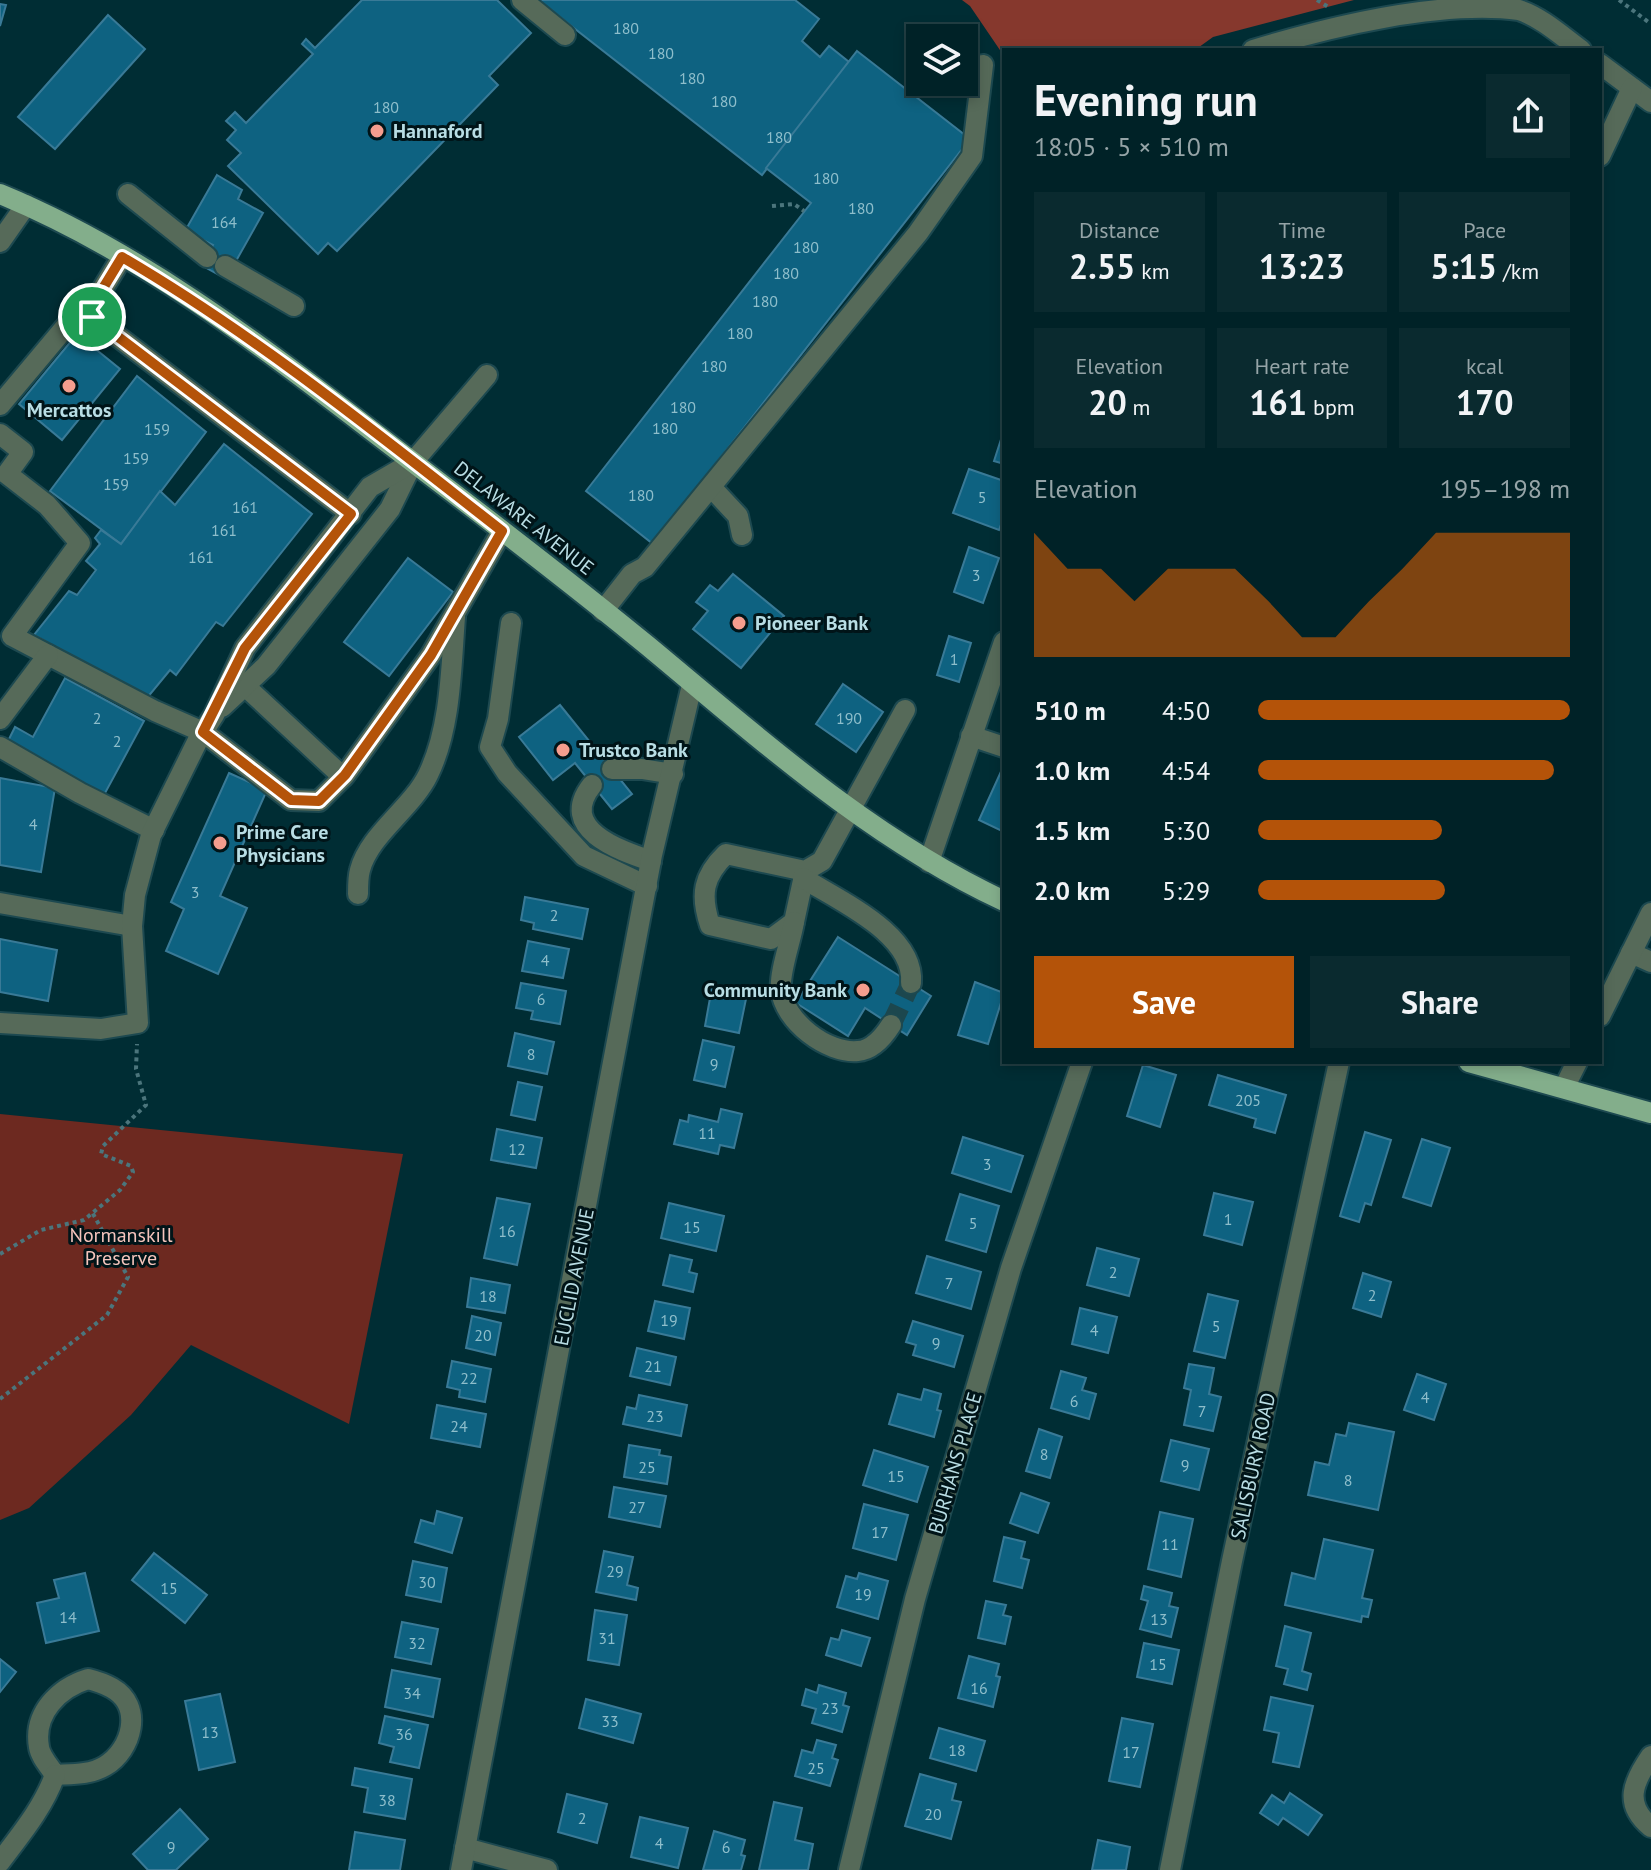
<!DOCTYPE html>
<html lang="en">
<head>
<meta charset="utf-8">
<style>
  body { margin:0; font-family:"PT Sans",sans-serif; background:#0a2a2f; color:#f1f3f6; height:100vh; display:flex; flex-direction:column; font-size:30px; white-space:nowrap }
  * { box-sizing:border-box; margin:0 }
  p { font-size:26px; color:#95a4a7 }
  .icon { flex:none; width:44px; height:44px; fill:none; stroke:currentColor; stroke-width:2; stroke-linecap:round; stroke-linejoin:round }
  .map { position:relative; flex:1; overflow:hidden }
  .drawer { position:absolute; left:1002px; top:48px; width:600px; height:1016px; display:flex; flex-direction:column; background:#002227; border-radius:0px; box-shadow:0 4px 12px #0003,0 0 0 2px #223f44 }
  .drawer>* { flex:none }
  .fabs { position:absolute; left:906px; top:24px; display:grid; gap:16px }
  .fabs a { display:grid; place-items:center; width:72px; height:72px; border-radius:0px; background:#002227; box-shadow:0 4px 12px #0003,0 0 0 2px #223f44; font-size:40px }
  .pin { position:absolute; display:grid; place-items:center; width:68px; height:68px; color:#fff; margin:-34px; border:4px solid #fff; border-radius:50%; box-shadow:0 2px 8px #0007 }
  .round { display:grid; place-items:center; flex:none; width:84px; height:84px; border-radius:0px; background:#0a2a2f }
  .summary { display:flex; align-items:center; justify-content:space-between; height:136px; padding:0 32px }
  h1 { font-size:44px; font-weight:800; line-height:60px }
  .metrics { display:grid; grid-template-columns:repeat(3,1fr); gap:12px; height:136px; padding:8px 32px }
  .metrics div { display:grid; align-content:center; border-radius:0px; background:#0a2a2f; text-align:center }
  .metrics b { font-size:34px; font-weight:800 }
  .metrics small { font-size:22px; font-weight:400 }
  .metrics p { font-size:22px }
  .chart { height:224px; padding:16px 32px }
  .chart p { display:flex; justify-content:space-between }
  .chart svg { width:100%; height:144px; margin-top:8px; fill:#b45309; opacity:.7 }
  .action { display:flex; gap:16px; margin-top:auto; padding:16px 32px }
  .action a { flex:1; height:92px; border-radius:0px; background:#b45309; color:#fff; font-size:32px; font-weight:800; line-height:92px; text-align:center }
  .action a+a { background:#0a2a2f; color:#f1f3f6 }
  ul { padding:0 32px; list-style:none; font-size:26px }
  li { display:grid; grid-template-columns:128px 96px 1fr; align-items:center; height:60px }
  li i { height:20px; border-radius:10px; background:#b45309 }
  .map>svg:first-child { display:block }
  .green { fill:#6d2920 }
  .forest { fill:#86382d }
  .building { fill:#0e6281; stroke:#397a97; stroke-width:2 }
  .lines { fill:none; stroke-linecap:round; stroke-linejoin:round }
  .minor-tunnel { stroke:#1c474e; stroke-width:20; stroke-dasharray:20 10; stroke-linecap:butt }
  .minor-casing { stroke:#1d4950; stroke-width:24 }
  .major-casing { stroke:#1d4950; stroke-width:24 }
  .path { stroke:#4b757c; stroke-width:4; stroke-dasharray:4 4; stroke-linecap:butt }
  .minor { stroke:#566a59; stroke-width:20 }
  .major { stroke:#83ae8b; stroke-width:20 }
  .route-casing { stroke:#fff; stroke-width:16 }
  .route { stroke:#b45309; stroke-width:10 }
  .poi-dot { fill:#f59d8e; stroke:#001418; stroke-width:3 }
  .labels { text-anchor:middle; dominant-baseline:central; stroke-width:6; stroke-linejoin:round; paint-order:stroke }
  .number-label { font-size:16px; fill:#8ebecb }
  .poi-label { font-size:20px; font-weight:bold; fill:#b8dde4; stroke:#001418; text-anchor:start }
  .street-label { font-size:20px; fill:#b8dde4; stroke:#001418 }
  .park-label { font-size:20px; fill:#f4c4bc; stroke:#001418 }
</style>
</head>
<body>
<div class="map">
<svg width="1651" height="1870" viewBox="0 0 1651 1870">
  <rect width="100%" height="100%" fill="#002d34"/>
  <polygon class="green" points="0,1114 403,1154 349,1424 191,1345 131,1415 29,1508 0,1520"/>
  <polygon class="forest" points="962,0 1354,0 1213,37 1195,50 1004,50 1004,56 970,6"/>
  <g class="building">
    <polygon points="362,0 497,0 531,33 489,76 498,85 337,251 328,243 318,254 228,166 241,153 227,140 236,130 226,121 235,112 246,123 313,54 302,44 306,39 315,48"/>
    <polygon points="538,0 795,0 819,19 802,41 820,57 829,46 849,62 762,175"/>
    <polygon points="0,4 6,5 0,26"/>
    <polygon points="108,15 145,49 55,149 18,117"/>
    <polygon points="857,51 970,139 653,544 586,491 811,203 766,168"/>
    <polygon points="217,175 242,190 238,199 263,213 236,261 230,257 219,275 203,266 213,245 185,231"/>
    <polygon points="77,334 120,369 62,440 19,404"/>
    <polygon points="137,376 206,432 121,544 50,491"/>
    <polygon points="1004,430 1004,464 994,461"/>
    <polygon points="224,444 312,514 223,626 216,622 176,675 170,670 147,698 34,635 69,591 77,595 96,570 86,561 100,544 95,538 101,530 121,544 160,491 175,505"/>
    <polygon points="969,469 1004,481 1004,516 999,530 953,513"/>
    <polygon points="969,547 999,558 983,603 954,592"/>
    <polygon points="408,558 453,592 389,676 344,642"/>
    <polygon points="733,574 784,616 741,668 693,629 708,611 696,602 710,585 718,591"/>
    <polygon points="949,636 971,643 959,682 937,675"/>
    <polygon points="65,678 144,721 104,795 7,743 15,727 33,737"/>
    <polygon points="843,684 883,712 856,752 816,724"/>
    <polygon points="560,705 632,794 612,809 575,763 553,780 519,737"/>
    <polygon points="1004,765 1004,832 979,820"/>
    <polygon points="229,773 267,790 220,896 247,908 218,974 166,951 184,909 171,902"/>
    <polygon points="0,778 55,788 41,872 0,865"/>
    <polygon points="525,897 588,909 582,939 533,929 534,923 521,920"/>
    <polygon points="838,937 931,996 907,1035 865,1008 848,1036 796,1003"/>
    <polygon points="0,939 57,950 48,1001 0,992"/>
    <polygon points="528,941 569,949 563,978 522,971"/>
    <polygon points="975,982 1004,993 988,1044 958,1035"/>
    <polygon points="521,983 566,991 560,1024 531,1019 533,1011 516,1008"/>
    <polygon points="712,987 747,994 739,1033 705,1026"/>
    <polygon points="515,1033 554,1042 547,1074 508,1066"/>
    <polygon points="703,1040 734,1047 725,1087 694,1080"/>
    <polygon points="1143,1065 1176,1075 1160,1127 1127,1116"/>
    <polygon points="1218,1075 1286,1095 1275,1133 1254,1127 1256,1119 1209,1105"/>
    <polygon points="518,1082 542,1087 535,1120 511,1115"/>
    <polygon points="721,1109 742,1114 734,1148 720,1145 718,1154 674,1144 680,1120 688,1122 689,1115 718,1122"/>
    <polygon points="497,1129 542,1138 536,1168 491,1160"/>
    <polygon points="1365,1132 1391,1140 1371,1205 1365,1203 1359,1222 1340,1216"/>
    <polygon points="963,1137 1023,1156 1011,1192 952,1173"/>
    <polygon points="1422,1139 1450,1148 1431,1206 1403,1197"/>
    <polygon points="1214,1193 1253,1202 1242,1245 1204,1235"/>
    <polygon points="960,1194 999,1206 986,1252 946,1240"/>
    <polygon points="497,1198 530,1204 517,1265 484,1258"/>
    <polygon points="669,1203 724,1216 716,1251 661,1238"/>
    <polygon points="1097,1248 1139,1259 1129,1296 1087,1285"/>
    <polygon points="670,1255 692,1260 689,1272 697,1274 693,1292 663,1285"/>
    <polygon points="927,1256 981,1272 971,1309 916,1293"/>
    <polygon points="1363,1273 1391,1282 1381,1317 1353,1308"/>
    <polygon points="471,1278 510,1285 505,1313 467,1307"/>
    <polygon points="1208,1294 1238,1301 1225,1358 1194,1351"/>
    <polygon points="655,1301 690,1308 684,1339 648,1331"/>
    <polygon points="1080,1308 1117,1317 1108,1353 1072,1344"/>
    <polygon points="472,1316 501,1323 495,1355 466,1348"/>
    <polygon points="913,1321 963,1336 954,1367 913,1355 916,1345 906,1342"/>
    <polygon points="637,1348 676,1357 670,1385 630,1376"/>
    <polygon points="452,1361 491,1369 485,1402 459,1397 460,1390 447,1387"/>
    <polygon points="1189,1364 1214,1368 1209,1394 1221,1397 1213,1431 1184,1425 1191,1390 1184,1388"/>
    <polygon points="1061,1371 1086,1378 1082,1390 1096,1394 1089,1419 1051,1408"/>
    <polygon points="1417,1374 1446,1384 1434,1420 1404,1410"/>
    <polygon points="924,1389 941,1394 937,1410 941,1411 934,1437 889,1424 898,1394 921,1400"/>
    <polygon points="639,1395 687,1405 681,1436 623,1424 627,1407 636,1409"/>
    <polygon points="437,1405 486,1414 480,1447 431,1438"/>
    <polygon points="1349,1423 1394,1432 1378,1510 1308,1495 1315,1462 1329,1465 1336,1434 1346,1436"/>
    <polygon points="1039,1429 1062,1437 1050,1478 1026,1471"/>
    <polygon points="1171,1440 1209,1449 1199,1490 1161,1481"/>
    <polygon points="629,1445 660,1450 659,1455 671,1457 667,1484 624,1477"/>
    <polygon points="874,1450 928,1467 917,1502 863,1485"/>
    <polygon points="614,1487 666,1496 660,1527 609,1517"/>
    <polygon points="1021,1493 1049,1503 1038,1533 1010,1523"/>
    <polygon points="864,1504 908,1515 896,1560 853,1548"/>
    <polygon points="437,1511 462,1518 452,1553 415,1542 421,1520 434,1524"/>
    <polygon points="1160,1512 1193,1519 1181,1577 1148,1569"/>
    <polygon points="1004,1537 1025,1542 1021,1558 1029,1560 1022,1588 994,1581"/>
    <polygon points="1324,1539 1373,1550 1362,1598 1372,1600 1368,1617 1362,1616 1361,1622 1285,1605 1292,1573 1315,1579"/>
    <polygon points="604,1551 633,1557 627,1585 638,1588 636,1600 596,1592"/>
    <polygon points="154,1553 207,1595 185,1623 132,1580"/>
    <polygon points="413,1561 447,1568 441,1602 406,1595"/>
    <polygon points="85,1573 99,1631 46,1643 37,1603 59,1598 54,1580"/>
    <polygon points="859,1573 888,1581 878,1619 837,1607 846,1576 857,1579"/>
    <polygon points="1144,1586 1172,1593 1169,1606 1178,1608 1171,1637 1140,1629 1148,1601 1141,1599"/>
    <polygon points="986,1601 1006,1605 1003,1615 1011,1617 1005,1644 978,1638"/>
    <polygon points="595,1610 627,1615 619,1665 588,1660"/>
    <polygon points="402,1622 438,1629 431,1664 395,1657"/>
    <polygon points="1285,1626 1311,1633 1302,1671 1311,1674 1307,1690 1284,1684 1288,1669 1276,1666"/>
    <polygon points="842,1630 870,1638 861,1666 826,1655 831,1638 839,1640"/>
    <polygon points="1144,1643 1179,1650 1172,1684 1137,1677"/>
    <polygon points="969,1656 999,1664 996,1676 1000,1677 993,1707 958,1698"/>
    <polygon points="0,1659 16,1672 0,1692"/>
    <polygon points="392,1670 440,1679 433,1717 385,1707"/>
    <polygon points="819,1685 846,1693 843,1705 849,1707 842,1732 812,1723 816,1709 802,1705 806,1689 817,1693"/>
    <polygon points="220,1694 235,1762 199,1770 185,1701"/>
    <polygon points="1271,1697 1313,1706 1299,1767 1273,1762 1279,1733 1264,1730"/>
    <polygon points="586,1699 641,1714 633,1743 579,1728"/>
    <polygon points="385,1716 428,1725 419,1768 390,1762 394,1747 379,1743"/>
    <polygon points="1122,1718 1153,1724 1140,1787 1109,1781"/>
    <polygon points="939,1728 985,1741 976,1771 930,1758"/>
    <polygon points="817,1740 836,1745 832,1758 838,1760 830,1786 795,1776 802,1750 813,1753"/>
    <polygon points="355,1768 412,1779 405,1819 364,1812 368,1788 352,1785"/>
    <polygon points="920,1774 956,1784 952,1800 961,1802 951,1839 905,1826"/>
    <polygon points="1290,1793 1322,1815 1308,1835 1283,1818 1278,1825 1260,1813 1272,1795 1284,1803"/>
    <polygon points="567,1794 607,1804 597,1843 558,1832"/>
    <polygon points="774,1802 802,1808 795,1840 813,1844 808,1870 759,1870"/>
    <polygon points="180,1809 208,1839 176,1870 148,1870 133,1854"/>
    <polygon points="640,1817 688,1828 678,1868 631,1857"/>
    <polygon points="714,1831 745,1840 741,1855 745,1856 741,1870 703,1870"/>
    <polygon points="355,1832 405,1840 400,1870 349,1870"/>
    <polygon points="1098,1840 1130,1847 1126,1870 1092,1870"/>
  </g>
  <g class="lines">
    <polyline class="minor-tunnel" points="891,1025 911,983"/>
    <g class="minor-casing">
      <g id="minor">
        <polyline points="522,0 565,35"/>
        <path d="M1253 50C1329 27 1440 0 1519 10 1541 17 1562 36 1581 50"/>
        <polyline points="1600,64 1651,102"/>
        <polyline points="1600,156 1632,88"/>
        <polyline points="128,194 207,257"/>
        <polyline points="0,242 26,205"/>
        <polyline points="225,266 294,306"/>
        <polyline points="91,308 92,317 351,514"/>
        <polyline points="0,405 73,318 91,308 122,257"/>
        <polyline points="0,434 23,452 7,474 47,505 80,543 12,636 155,711 203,732 291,800 319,801 345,775 431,655 502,531"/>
        <polyline points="711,487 738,516 742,535"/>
        <polyline points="603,611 632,574 645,567 918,233 972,156 983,65"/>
        <polyline points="511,623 498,719 490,747 507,773 584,856 647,886"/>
        <polyline points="245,686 343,777"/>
        <polyline points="222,707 266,666 390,509 413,462 487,375"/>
        <polyline points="0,719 48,655"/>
        <polyline points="971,736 1004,747"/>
        <polyline points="0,747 80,793 154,830"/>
        <polyline points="612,769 642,769 673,774"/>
        <path d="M592 785C557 829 619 850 651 861"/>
        <polyline points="929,862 1004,642"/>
        <path d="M805 871 726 854C703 876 700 895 710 925L771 939 794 922 805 871 822 861 905 710"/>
        <path d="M803 878C839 901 915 934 911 983"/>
        <path d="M358 894C358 887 358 877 360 870 369 835 412 808 428 775 451 728 451 668 455 617"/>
        <polyline points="0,903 132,926"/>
        <path d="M794 922C791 941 779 972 781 990 784 1021 827 1054 858 1051 873 1050 884 1036 891 1025"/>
        <polyline points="1631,953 1651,962"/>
        <polyline points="1600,1016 1651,913"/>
        <polyline points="0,1023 101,1029 138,1023 132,926 135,895 151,835 199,738 214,715 245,648 370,487 413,462"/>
        <polyline points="1564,1088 1577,1062"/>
        <path d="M88 1679C96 1681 105 1684 112 1688 144 1706 132 1750 105 1766 90 1775 71 1774 55 1775 50 1767 40 1756 39 1747 33 1713 59 1688 88 1679Z"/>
        <path d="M1651 1756C1633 1782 1623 1804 1651 1827"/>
        <polyline points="465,1848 547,1870"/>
        <path d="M0 1862C21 1834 43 1808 55 1775"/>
        <polyline points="461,1870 652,855 692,685"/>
        <polyline points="849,1870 915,1599 1011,1268 1082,1062"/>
        <polyline points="1170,1870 1232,1561 1339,1062"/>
      </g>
    </g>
    <g class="major-casing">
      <g id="major">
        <path d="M0 194C141 252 264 348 384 440 473 508 562 575 648 646 760 739 871 839 1004 901"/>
        <polyline points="1469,1062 1651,1113"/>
      </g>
    </g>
    <g class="path">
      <polyline points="1317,0 1330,8"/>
      <polyline points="1619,0 1651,24"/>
      <polyline points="772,206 794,204 804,211"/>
      <polyline points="0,1254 41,1230 84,1220 120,1190 133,1172 131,1166 101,1154 103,1146 146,1105 136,1069 137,1044"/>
      <polyline points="0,1399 107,1315 128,1277 92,1212"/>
    </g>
    <use href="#minor" class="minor"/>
    <use href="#major" class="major"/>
  </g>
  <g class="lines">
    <g class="route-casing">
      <path id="route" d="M122 257C257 336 379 435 502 531L431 655 345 775 319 801 291 800 203 732 245 648 351 514 92 317 91 308Z"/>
    </g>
    <use href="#route" class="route"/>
  </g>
  <g class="poi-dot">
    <circle cx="377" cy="131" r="8"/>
    <circle cx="69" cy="386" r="8"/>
    <circle cx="739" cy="623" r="8"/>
    <circle cx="563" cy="750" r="8"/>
    <circle cx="220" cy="843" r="8"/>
    <circle cx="863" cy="990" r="8"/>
  </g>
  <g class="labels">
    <g class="number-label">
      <text x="626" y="28">180</text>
      <text x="661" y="53">180</text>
      <text x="692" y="78">180</text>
      <text x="724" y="101">180</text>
      <text x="386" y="107">180</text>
      <text x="779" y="137">180</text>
      <text x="826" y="178">180</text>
      <text x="861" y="208">180</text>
      <text x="224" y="222">164</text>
      <text x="806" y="247">180</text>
      <text x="786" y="273">180</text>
      <text x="765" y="301">180</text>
      <text x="740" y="333">180</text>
      <text x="714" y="366">180</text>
      <text x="683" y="407">180</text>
      <text x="665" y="428">180</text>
      <text x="157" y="429">159</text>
      <text x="136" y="458">159</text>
      <text x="116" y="484">159</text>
      <text x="641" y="495">180</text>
      <text x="982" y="497">5</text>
      <text x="245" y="507">161</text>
      <text x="224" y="530">161</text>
      <text x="201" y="557">161</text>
      <text x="976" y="575">3</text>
      <text x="954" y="659">1</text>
      <text x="97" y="718">2</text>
      <text x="849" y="718">190</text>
      <text x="117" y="741">2</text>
      <text x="33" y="824">4</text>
      <text x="195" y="892">3</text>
      <text x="554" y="915">2</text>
      <text x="545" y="960">4</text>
      <text x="541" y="999">6</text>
      <text x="531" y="1054">8</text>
      <text x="714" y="1064">9</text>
      <text x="1248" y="1100">205</text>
      <text x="707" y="1133">11</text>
      <text x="517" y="1149">12</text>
      <text x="987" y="1164">3</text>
      <text x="1228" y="1219">1</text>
      <text x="973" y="1223">5</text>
      <text x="692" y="1227">15</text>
      <text x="507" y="1231">16</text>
      <text x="1113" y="1272">2</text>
      <text x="949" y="1283">7</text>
      <text x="1372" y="1295">2</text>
      <text x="488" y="1296">18</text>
      <text x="669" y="1320">19</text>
      <text x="1216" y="1326">5</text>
      <text x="1094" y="1330">4</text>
      <text x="483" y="1335">20</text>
      <text x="936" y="1343">9</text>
      <text x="653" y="1366">21</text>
      <text x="469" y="1378">22</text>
      <text x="1425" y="1397">4</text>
      <text x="1074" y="1401">6</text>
      <text x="1202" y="1411">7</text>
      <text x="655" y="1416">23</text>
      <text x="459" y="1426">24</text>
      <text x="1044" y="1454">8</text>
      <text x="1185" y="1465">9</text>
      <text x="647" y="1467">25</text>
      <text x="896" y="1476">15</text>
      <text x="1348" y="1480">8</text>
      <text x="637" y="1507">27</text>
      <text x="880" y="1532">17</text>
      <text x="1170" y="1544">11</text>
      <text x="615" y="1571">29</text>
      <text x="427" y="1582">30</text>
      <text x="169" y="1588">15</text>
      <text x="863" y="1594">19</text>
      <text x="68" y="1617">14</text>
      <text x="1159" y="1619">13</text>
      <text x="607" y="1638">31</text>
      <text x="417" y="1643">32</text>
      <text x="1158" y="1664">15</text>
      <text x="979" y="1688">16</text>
      <text x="412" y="1693">34</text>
      <text x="830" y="1708">23</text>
      <text x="610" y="1721">33</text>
      <text x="210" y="1732">13</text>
      <text x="404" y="1734">36</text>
      <text x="957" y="1750">18</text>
      <text x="1131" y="1752">17</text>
      <text x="816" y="1768">25</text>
      <text x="387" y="1800">38</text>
      <text x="933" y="1814">20</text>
      <text x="582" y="1818">2</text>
      <text x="659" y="1843">4</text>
      <text x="171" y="1847">9</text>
      <text x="726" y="1847">6</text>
    </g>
    <g class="poi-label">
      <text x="393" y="131">Hannaford</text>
      <text x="69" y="410" text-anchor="middle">Mercattos</text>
      <text x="755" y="623">Pioneer Bank</text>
      <text x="579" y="750">Trustco Bank</text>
      <text x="236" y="832">Prime Care<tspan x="236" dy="23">Physicians</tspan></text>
      <text x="847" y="990" text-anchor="end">Community Bank</text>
    </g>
    <g class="street-label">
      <text transform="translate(524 518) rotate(38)">DELAWARE AVENUE</text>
      <text transform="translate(574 1277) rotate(-79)">EUCLID AVENUE</text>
      <text transform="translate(955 1463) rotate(-74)">BURHANS PLACE</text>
      <text transform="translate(1253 1466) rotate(-78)">SALISBURY ROAD</text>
    </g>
    <g class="park-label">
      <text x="121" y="1235">Normanskill<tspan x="121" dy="23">Preserve</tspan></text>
    </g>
  </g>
</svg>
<div class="fabs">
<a><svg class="icon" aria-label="layers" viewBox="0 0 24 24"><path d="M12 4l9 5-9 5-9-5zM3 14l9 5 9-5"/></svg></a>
</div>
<div class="pin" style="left:92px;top:317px;background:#1e9e55"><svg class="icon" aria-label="arrive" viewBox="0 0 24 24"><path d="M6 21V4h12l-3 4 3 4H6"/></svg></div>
<section class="drawer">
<div class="summary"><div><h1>Evening run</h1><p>18:05 · 5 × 510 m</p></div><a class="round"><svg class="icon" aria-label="share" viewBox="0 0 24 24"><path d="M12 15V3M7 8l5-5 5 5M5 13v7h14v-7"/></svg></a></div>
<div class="metrics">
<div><p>Distance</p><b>2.55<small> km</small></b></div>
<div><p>Time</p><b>13:23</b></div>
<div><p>Pace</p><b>5:15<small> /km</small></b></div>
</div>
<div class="metrics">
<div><p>Elevation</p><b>20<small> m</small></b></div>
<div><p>Heart rate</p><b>161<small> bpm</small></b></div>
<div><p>kcal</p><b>170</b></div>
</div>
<div class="chart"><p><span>Elevation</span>195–198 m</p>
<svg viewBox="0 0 160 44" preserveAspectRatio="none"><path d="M0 44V6L10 17L20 17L30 27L40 17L50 17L60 17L70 27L80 38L90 38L100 27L110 17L120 6L130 6L140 6L150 6L160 6V44z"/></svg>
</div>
<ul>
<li><b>510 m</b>4:50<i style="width:100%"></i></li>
<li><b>1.0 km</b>4:54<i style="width:95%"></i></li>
<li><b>1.5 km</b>5:30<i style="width:59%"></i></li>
<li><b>2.0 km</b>5:29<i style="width:60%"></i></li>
</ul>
<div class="action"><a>Save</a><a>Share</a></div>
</section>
</div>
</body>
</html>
